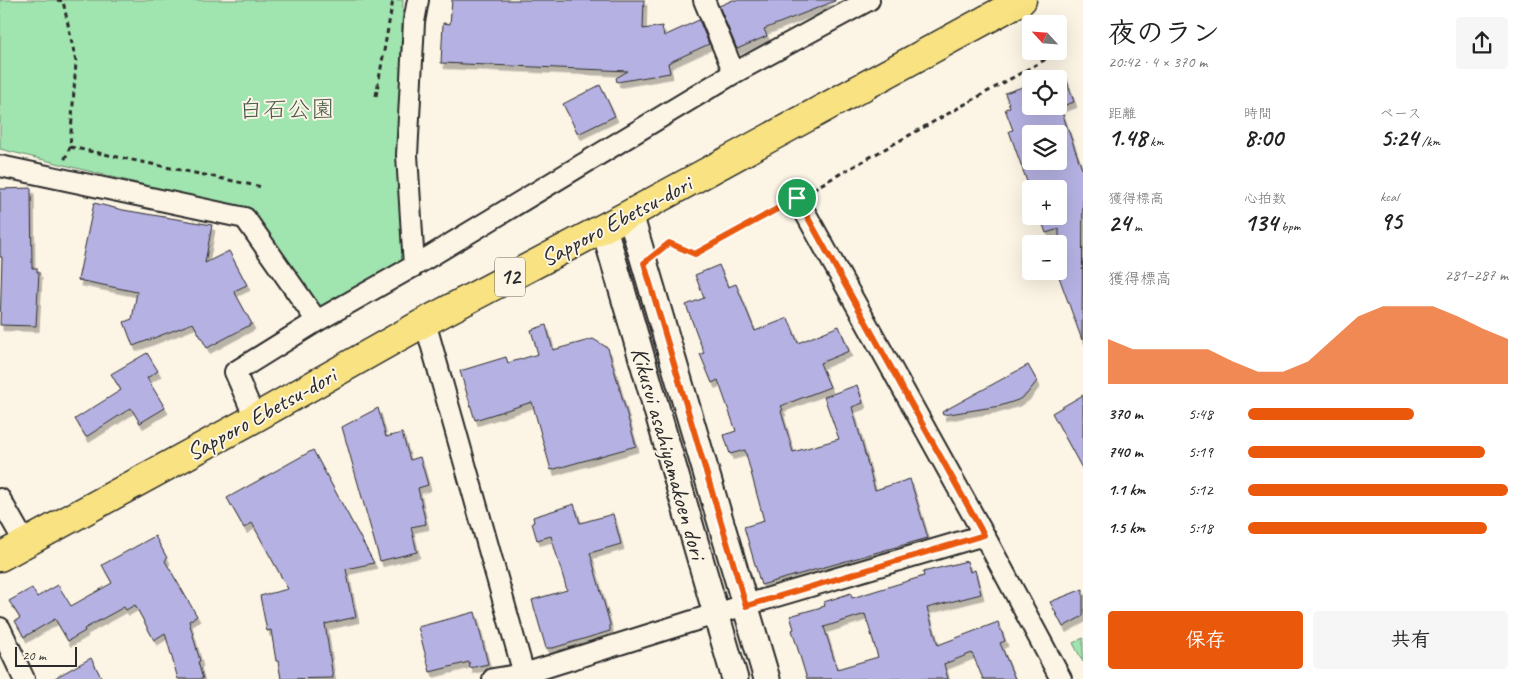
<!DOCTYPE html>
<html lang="ja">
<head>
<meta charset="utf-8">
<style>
  body { margin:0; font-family:Caveat,"Klee One",sans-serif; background:#f6f6f6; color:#222; height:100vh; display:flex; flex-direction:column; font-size:19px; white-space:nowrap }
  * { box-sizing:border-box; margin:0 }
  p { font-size:16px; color:#767676 }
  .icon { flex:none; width:28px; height:28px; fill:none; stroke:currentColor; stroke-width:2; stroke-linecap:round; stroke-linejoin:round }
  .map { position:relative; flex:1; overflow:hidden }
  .details { display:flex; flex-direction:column; background:#fff; width:450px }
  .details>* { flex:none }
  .needle { width:32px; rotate:296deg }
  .tools { position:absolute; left:1022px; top:15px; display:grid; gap:10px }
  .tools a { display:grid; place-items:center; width:45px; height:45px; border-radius:5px; background:#fff; box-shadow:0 5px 20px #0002; font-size:25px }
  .scale { position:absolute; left:15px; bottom:12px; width:62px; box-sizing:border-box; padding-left:5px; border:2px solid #2b2b2b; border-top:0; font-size:14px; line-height:18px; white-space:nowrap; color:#2b2b2b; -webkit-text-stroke:4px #fcf5e5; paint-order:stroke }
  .pin { position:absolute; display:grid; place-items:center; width:42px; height:42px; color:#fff; margin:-21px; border:2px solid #fff; border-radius:50%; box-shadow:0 1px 5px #0007 }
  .round { display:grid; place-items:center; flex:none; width:52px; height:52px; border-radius:5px; background:#f6f6f6 }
  .headline { display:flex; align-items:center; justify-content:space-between; height:85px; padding:0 25px }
  h1 { font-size:28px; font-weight:700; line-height:38px }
  .figures { display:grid; grid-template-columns:repeat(3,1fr); gap:8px; height:85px; padding:5px 25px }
  .figures div { display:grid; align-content:center }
  .figures b { font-size:25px; font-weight:700 }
  .figures small { font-size:14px; font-weight:400 }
  .figures p { font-size:14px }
  .chart { height:140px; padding:10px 25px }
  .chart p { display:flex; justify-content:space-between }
  .chart svg { width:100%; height:90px; margin-top:5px; fill:#ea580c; opacity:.7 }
  .action { display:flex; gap:10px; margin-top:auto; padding:10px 25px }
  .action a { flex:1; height:58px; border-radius:5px; background:#ea580c; color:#fff; font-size:20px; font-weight:700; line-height:58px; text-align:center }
  .action a+a { background:#f6f6f6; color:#222 }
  ul { padding:0 25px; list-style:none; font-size:16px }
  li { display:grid; grid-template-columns:80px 60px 1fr; align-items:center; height:38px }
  li i { height:12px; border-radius:6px; background:#ea580c }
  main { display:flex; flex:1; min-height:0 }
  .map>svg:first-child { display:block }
  .green { fill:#a0e4af; stroke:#66886d }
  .building { fill:#b5b1e2; stroke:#2b2b2b; fill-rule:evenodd; filter:url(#shadow) }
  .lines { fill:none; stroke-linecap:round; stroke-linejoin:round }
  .minor-casing { stroke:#2b2b2b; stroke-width:24 }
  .tertiary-casing { stroke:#2b2b2b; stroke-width:29 }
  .trunk-casing { stroke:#2b2b2b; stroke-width:31 }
  .path { stroke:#2b2b2b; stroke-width:3; stroke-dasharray:5 4; stroke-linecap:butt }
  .minor { stroke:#fcf5e5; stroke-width:20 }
  .tertiary { stroke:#fcf5e5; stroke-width:25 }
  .trunk { stroke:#f8e281; stroke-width:28 }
  .route-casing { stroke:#fff; stroke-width:10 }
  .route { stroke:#ea580c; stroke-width:6 }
  .labels { text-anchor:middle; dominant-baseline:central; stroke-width:4; stroke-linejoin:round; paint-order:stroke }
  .shield { fill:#fcf5e5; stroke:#6a6863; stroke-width:1 }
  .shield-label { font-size:22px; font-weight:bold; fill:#2b2b2b }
  .park-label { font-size:24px; fill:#48594c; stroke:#fcf5e5 }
  .street-label { font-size:24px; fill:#2b2b2b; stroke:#fcf5e5 }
</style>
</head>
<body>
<main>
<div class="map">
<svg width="1083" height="679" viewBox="0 0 1083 679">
  <defs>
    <filter id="shadow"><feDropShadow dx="3" dy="5.5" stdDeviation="0" flood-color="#0004"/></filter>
  </defs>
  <rect width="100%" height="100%" fill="#fcf5e5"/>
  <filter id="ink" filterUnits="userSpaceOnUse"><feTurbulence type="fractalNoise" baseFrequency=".02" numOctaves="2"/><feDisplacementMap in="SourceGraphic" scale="10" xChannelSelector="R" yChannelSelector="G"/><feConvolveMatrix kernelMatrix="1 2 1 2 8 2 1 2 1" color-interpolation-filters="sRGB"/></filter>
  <g filter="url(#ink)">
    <g class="green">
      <polygon points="0,0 403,0 399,101 404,261 319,308 253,212 0,149"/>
      <polygon points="1083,638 1083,662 1073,643"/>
    </g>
    <g class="building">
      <polygon points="452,0 644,0 643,29 662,26 664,36 699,20 709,44 668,63 670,73 617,82 616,78 628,71 441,63 443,23 450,24"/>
      <polygon points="733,0 835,0 835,1 764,29 767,36 737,49 719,6"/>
      <path d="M1064 73 1074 102 1060 107 1083 172 1082 340 1059 277V229L1046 233 1040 216H1059V189H1031V193L1009 131 1013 130 1005 109 1010 107 1005 93 1031 84V106H1059V79H1047ZM1031 134H1059V161H1031Z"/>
      <polygon points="600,85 615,116 578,134 563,104"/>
      <polygon points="31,188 32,268 37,268 37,272 39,272 36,326 0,325 2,257 0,257 0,189"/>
      <polygon points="94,203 123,210 212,225 205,263 229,251 247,285 234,291 252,324 207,348 193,323 133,346 124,322 132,319 137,292 78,280"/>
      <polygon points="719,265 728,287 736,284 755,331 788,318 798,343 839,326 849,351 820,363 830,387 781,406 783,410 781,411 793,452 839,439 824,397 857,385 863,403 852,407 875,490 910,479 928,538 761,585 744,527 764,521 745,450 730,454 724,435 736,431 718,380 712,383 700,354 704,353 686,305 704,298 695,275"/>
      <polygon points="546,325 553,350 593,339 608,348 636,446 551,470 532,402 475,420 460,371 506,357 508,363 538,354 531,330"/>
      <polygon points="147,353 158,371 147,378 165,408 140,423 131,408 86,437 75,419 121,390 111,374"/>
      <polygon points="1028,365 1037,381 1026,395 1018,400 1000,406 943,415 942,412"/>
      <polygon points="1083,395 1083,470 1052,413"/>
      <polygon points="378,408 386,437 402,433 410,460 420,457 428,485 418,488 426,524 411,527 417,552 380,561 342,427"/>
      <polygon points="313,450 374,563 346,569 356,617 325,624 333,678 281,679 278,661 276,661 271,630 267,631 260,596 288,589 252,523 244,528 227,498"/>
      <polygon points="574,504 580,523 613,514 621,544 590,553 610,624 610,631 553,648 546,648 532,600 567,590 551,536 537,540 532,523 534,522 533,517"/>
      <polygon points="155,536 167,558 165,561 197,616 189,621 200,661 198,662 203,679 178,679 165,633 154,640 135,605 126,610 124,607 84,629 85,631 68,641 55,619 24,637 15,621 20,618 9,601 32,588 37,597 58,585 71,606 112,583 102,565"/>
      <path d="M967 561 970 572 975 570 981 594 927 608 938 645 998 622 1005 641 1000 643 1015 679H983L972 653 944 664 948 679H807L792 630 794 629 790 616 825 606 824 602 851 593 852 598 924 576 923 572ZM865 614 878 657 837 669 824 627Z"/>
      <polygon points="1083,589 1083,616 1063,627 1050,602"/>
      <polygon points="475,612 488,664 470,668 469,662 430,672 418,627"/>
      <polygon points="91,658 102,679 53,679"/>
    </g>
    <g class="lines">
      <g class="minor-casing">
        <g id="minor">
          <polyline points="704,0 734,73"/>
          <polyline points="0,166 245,218 317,321"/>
          <polyline points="797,198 984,535 1061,679"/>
          <polyline points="414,266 407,155 414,22 418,0"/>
          <polyline points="425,322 524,674 524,679"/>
          <polyline points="255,418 235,372 317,321 414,266 734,73 869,0"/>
          <polyline points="0,499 25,543"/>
          <polyline points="0,628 24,679"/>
          <polyline points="493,679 524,674 715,614 984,535"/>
        </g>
      </g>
      <g class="tertiary-casing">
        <g id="tertiary">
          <polyline points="630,214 767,679"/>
          <polyline points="604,228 735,679"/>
        </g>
      </g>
      <g class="trunk-casing">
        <polyline id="trunk" points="0,557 255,418 425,322 630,214 1022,0"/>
      </g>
      <g class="path">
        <polyline points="57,0 63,1 76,62 70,147 64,161"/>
        <polyline points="376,96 393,0"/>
        <polyline points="70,147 262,187"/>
        <polyline points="813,189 1046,59"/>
        <polyline points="663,248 669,243 695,254 779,208"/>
      </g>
      <use href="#minor" class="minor"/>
      <use href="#tertiary" class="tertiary"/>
      <use href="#trunk" class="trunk"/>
    </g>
  </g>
  <g class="lines" filter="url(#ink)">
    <g class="route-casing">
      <polygon id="route" points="797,198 984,535 746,606 644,263 669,243 695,254"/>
    </g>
    <use href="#route" class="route"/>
  </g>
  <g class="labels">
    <rect class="shield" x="495" y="257.5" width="30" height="39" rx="4"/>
    <g class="shield-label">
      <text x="510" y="277">12</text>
    </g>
    <g class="park-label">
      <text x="287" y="109">白石公園</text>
    </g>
    <g class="street-label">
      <text transform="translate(616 221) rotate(-28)">Sapporo Ebetsu-dori</text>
      <text transform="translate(261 414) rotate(-29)">Sapporo Ebetsu-dori</text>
      <text transform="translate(669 453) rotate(74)">Kikusui asahiyamakoen dori</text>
    </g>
  </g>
</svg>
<div class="tools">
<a><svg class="needle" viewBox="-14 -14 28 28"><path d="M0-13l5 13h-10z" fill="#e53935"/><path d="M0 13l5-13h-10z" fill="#767676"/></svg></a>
<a><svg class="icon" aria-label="locate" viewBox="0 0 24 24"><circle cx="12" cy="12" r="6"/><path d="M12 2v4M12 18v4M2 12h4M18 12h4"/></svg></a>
<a><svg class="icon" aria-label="layers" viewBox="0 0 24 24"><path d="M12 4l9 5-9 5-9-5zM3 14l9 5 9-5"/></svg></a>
<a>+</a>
<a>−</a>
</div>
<div class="scale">20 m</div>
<div class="pin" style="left:797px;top:198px;background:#1e9e55"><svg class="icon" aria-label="arrive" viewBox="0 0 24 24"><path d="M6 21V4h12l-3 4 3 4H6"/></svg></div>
</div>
<section class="details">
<div class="headline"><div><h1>夜のラン</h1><p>20:42 · 4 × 370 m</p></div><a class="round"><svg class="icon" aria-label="share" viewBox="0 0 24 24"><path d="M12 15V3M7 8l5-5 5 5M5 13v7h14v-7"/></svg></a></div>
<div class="figures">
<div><p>距離</p><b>1.48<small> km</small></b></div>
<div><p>時間</p><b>8:00</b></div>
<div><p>ペース</p><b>5:24<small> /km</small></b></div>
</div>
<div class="figures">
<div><p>獲得標高</p><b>24<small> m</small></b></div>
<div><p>心拍数</p><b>134<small> bpm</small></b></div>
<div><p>kcal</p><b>95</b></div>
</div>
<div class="chart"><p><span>獲得標高</span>281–287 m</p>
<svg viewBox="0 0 160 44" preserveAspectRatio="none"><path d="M0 44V22L10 27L20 27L30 27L40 27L50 33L60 38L70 38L80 33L90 22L100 11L110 6L120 6L130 6L140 11L150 17L160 22V44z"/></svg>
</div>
<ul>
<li><b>370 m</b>5:48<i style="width:64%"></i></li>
<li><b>740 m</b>5:19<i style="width:91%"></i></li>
<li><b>1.1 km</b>5:12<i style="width:100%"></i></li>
<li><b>1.5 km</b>5:18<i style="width:92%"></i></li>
</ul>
<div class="action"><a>保存</a><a>共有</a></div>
</section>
</main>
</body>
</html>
